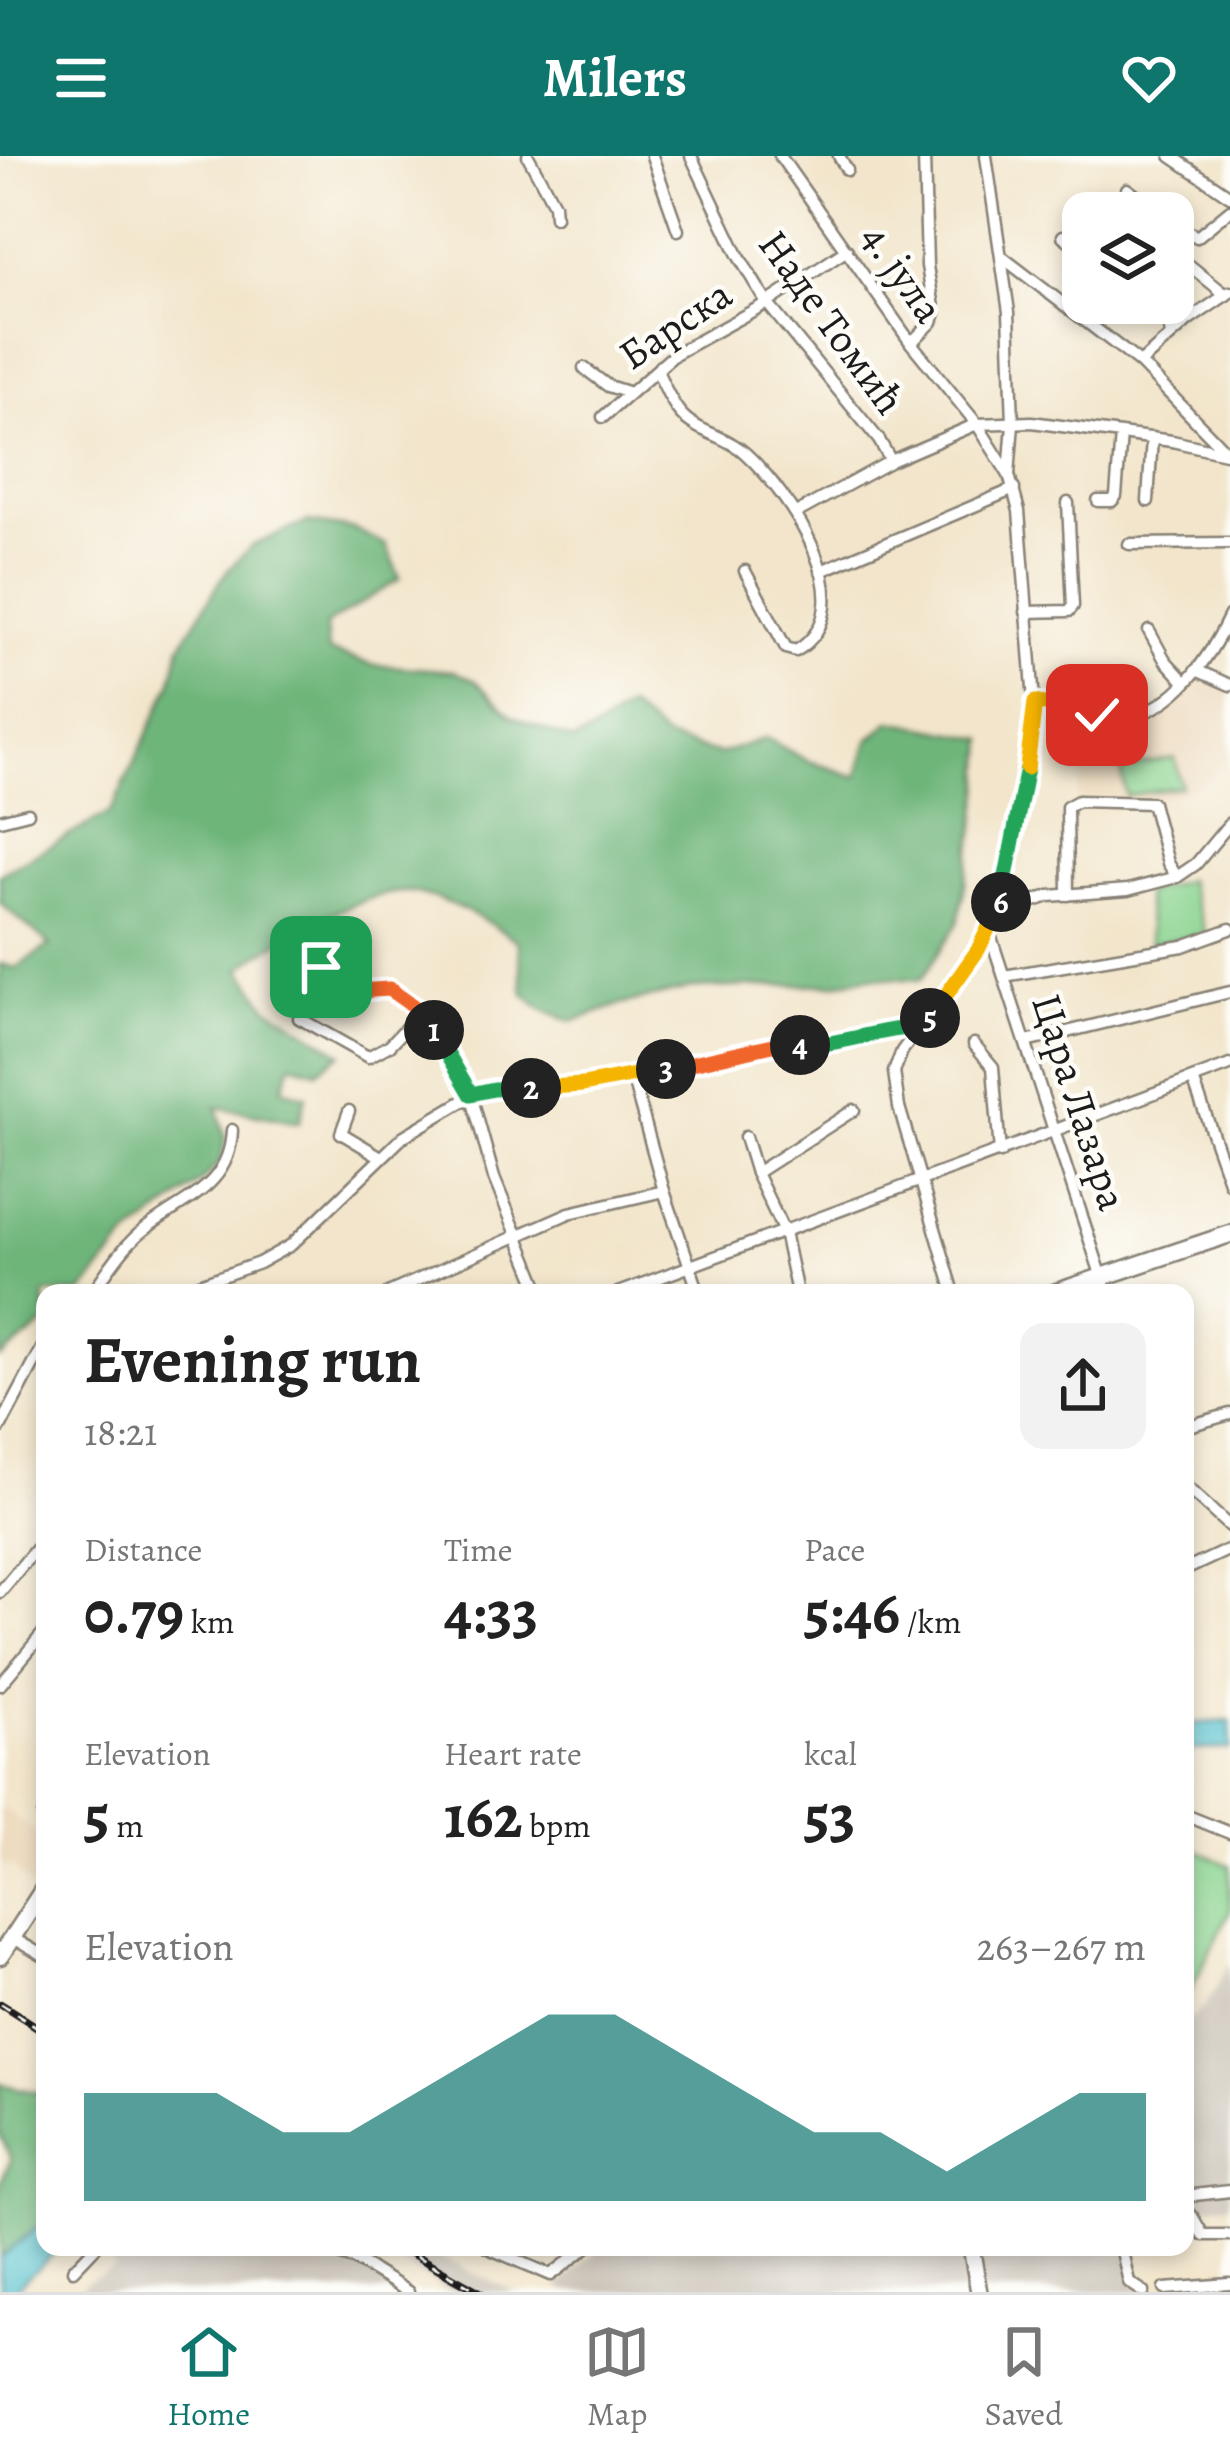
<!DOCTYPE html>
<html lang="en">
<head>
<meta charset="utf-8">
<style>
  body { margin:0; font-family:Alegreya,serif; background:#f2f2f2; color:#222; height:100vh; display:flex; flex-direction:column; font-size:45px; white-space:nowrap }
  * { box-sizing:border-box; margin:0 }
  p { font-size:39px; color:#767676 }
  .icon { flex:none; width:66px; height:66px; fill:none; stroke:currentColor; stroke-width:2; stroke-linecap:round; stroke-linejoin:round }
  .map { position:relative; flex:1; overflow:hidden }
  .panel { position:absolute; left:36px; top:1128px; width:1158px; height:972px; display:flex; flex-direction:column; background:#fff; border-radius:24px; box-shadow:0 6px 18px #0003 }
  .panel>* { flex:none }
  .buttons { position:absolute; left:1062px; top:36px; display:grid; gap:24px }
  .buttons a { display:grid; place-items:center; width:132px; height:132px; border-radius:24px; background:#fff; box-shadow:0 6px 18px #0003; font-size:60px }
  .pin { position:absolute; display:grid; place-items:center; width:102px; height:102px; color:#fff; margin:-51px; border-radius:24px; box-shadow:0 6px 18px #0006 }
  .km { position:absolute; width:60px; height:60px; margin:-30px; border-radius:50%; background:#222; color:#fff; font-size:33px; line-height:60px; text-align:center }
  .round { display:grid; place-items:center; flex:none; width:126px; height:126px; border-radius:24px; background:#f2f2f2 }
  .head { display:flex; align-items:center; justify-content:space-between; height:204px; padding:0 48px }
  h1 { font-size:66px; font-weight:700; line-height:90px }
  .figures { display:grid; grid-template-columns:repeat(3,1fr); gap:18px; height:204px; padding:12px 48px }
  .figures div { display:grid; align-content:center }
  .figures b { font-size:60px; font-weight:700 }
  .figures small { font-size:33px; font-weight:400 }
  .figures p { font-size:33px }
  .chart { height:336px; padding:24px 48px }
  .chart p { display:flex; justify-content:space-between }
  .chart svg { width:100%; height:216px; margin-top:12px; fill:#0f766e; opacity:.7 }
  header { display:flex; justify-content:space-between; align-items:center; height:156px; padding:0 48px; background:#0f766e; color:#fff; font-size:54px; font-weight:700 }
  .tab-bar { display:flex; justify-content:space-around; align-items:center; height:168px; border-top:3px solid #e0e0e0; background:#fff; font-size:33px; color:#767676 }
  .tab-bar a { display:grid; justify-items:center; gap:6px }
  .tab-bar .on { color:#0f766e }
  .map>svg:first-child { display:block }
  .built { fill:#ecd8ba }
  .industrial { fill:#cbc3b8 }
  .green { fill:#89d38f; stroke:#527856; stroke-width:3 }
  .forest { fill:#6eb57a; stroke:#45684b; stroke-width:3 }
  .water { fill:#56c2cf; stroke:#396f76; stroke-width:3 }
  .lines { fill:none; stroke-linecap:round; stroke-linejoin:round }
  .street-casing { stroke:#878074; stroke-width:15 }
  .secondary-casing { stroke:#878074; stroke-width:20 }
  .primary-casing { stroke:#878074; stroke-width:21 }
  .street { stroke:#fff; stroke-width:10 }
  .secondary { stroke:#fff; stroke-width:15 }
  .primary { stroke:#fff; stroke-width:16 }
  .rail-casing { stroke:#1c1c1c; stroke-width:8 }
  .rail { stroke:#fdfcf7; stroke-width:3; stroke-dasharray:9; stroke-linecap:butt }
  .split-1-casing { stroke:#fff; stroke-width:24 }
  .split-2-casing { stroke:#fff; stroke-width:24 }
  .split-3-casing { stroke:#fff; stroke-width:24 }
  .split-4-casing { stroke:#fff; stroke-width:24 }
  .split-5-casing { stroke:#fff; stroke-width:24 }
  .split-6-casing { stroke:#fff; stroke-width:24 }
  .split-7-casing { stroke:#fff; stroke-width:24 }
  .split-8-casing { stroke:#fff; stroke-width:24 }
  .split-1 { stroke:#f0652b; stroke-width:15 }
  .split-2 { stroke:#22a559; stroke-width:15 }
  .split-3 { stroke:#f5b400; stroke-width:15 }
  .split-4 { stroke:#f0652b; stroke-width:15 }
  .split-5 { stroke:#22a559; stroke-width:15 }
  .split-6 { stroke:#f5b400; stroke-width:15 }
  .split-7 { stroke:#22a559; stroke-width:15 }
  .split-8 { stroke:#f5b400; stroke-width:15 }
  .labels { text-anchor:middle; dominant-baseline:central; stroke-width:9; stroke-linejoin:round; paint-order:stroke }
  .street-label { font-size:42px; fill:#1c1c1c; stroke:#fdfcf7 }
</style>
</head>
<body>
<header><svg class="icon" aria-label="menu" viewBox="0 0 24 24"><path d="M4 6h16M4 12h16M4 18h16"/></svg>Milers<svg class="icon" aria-label="heart" viewBox="0 0 24 24"><path d="M12 20l-8-8c-3-5 5-10 8-4 3-6 11-1 8 4z"/></svg></header>
<div class="map">
<svg width="1230" height="2136" viewBox="0 0 1230 2136">
  <rect width="100%" height="100%" fill="#fdfcf7"/>
  <filter id="ink" filterUnits="userSpaceOnUse"><feTurbulence type="fractalNoise" baseFrequency=".00833" numOctaves="2"/><feDisplacementMap in="SourceGraphic" scale="24" xChannelSelector="R" yChannelSelector="G"/><feConvolveMatrix kernelMatrix="1 2 1 2 8 2 1 2 1" color-interpolation-filters="sRGB"/></filter>
  <filter id="wash" filterUnits="userSpaceOnUse"><feTurbulence type="fractalNoise" baseFrequency=".004" numOctaves="4" result="noise"/><feDisplacementMap in="SourceGraphic" scale="48" xChannelSelector="R" yChannelSelector="G"/><feGaussianBlur stdDeviation="2.7" result="paint"/><feColorMatrix in="noise" values="0 0 0 0 0 0 0 0 0 0 0 0 0 0 0 0 0 1.4 0 .05"/><feComposite in="paint" operator="in"/></filter>
  <g filter="url(#wash)">
    <rect width="100%" height="100%" fill="#f2e5cb"/>
    <g class="built">
      <polygon points="1200,521 1230,533 1230,600 1208,623 1192,633 1154,644 1077,643 1091,564 1111,568 1150,557"/>
      <polygon points="0,1651 31,1671 45,1686 45,1724 32,1732 11,1709 6,1712 0,1705"/>
    </g>
    <g class="industrial">
      <polygon points="1230,1807 1230,2048 1185,2052 1185,1860 1191,1863 1204,1852"/>
      <polygon points="107,2091 320,2093 347,2102 404,2136 75,2136 91,2123 115,2113 105,2093"/>
      <polygon points="378,2091 418,2091 515,2136 448,2136"/>
      <polygon points="597,2091 1125,2091 1139,2136 567,2136 557,2130 593,2100"/>
    </g>
    <g class="green">
      <polygon points="1175,602 1181,630 1126,640 1121,612"/>
      <polygon points="1187,724 1206,778 1150,788 1145,737"/>
      <polygon points="1185,1688 1230,1710 1230,1754 1185,1846"/>
    </g>
    <g class="forest">
      <path d="M308 366 354 373 386 389 400 423 326 469 328 495 373 509 453 515 475 525 513 561 573 585 590 578 628 551 666 583 720 598 766 582 806 604 857 621 868 585 891 565 985 583 981 637 958 767 921 824 868 821 834 828 692 832 619 849 571 866 541 853 524 838 518 786C488 765 453 745 417 737 376 727 272 785 241 813L267 850 341 897 317 915 291 908 282 933 306 940 299 967 217 951 225 980 222 1004 201 1026 126 1083 82 1137H45V1168L0 1202V808L16 812 50 789 0 747V718L111 656 171 528 181 489 226 416 253 389Z"/>
      <polygon points="0,1928 45,1938 45,2065 0,2102 0,2027 11,2004 0,1978"/>
    </g>
    <g class="water">
      <polygon points="1230,1565 1230,1593 1185,1594 1185,1568"/>
      <polygon points="45,2065 45,2091 61,2091 12,2136 0,2136 0,2102"/>
    </g>
  </g>
  <g filter="url(#ink)">
    <g class="lines">
      <g class="street-casing">
        <g id="street">
          <polyline points="528,0 554,48 555,61"/>
          <polyline points="652,0 678,74"/>
          <polyline points="691,0 738,99 767,147 879,284 891,305"/>
          <polyline points="780,0 911,187 977,268 1009,319 1019,355 1035,558 1002,740 978,794 902,895 894,916 899,951 954,1137"/>
          <polyline points="839,0 847,14"/>
          <polyline points="986,0 1009,156 1013,267 1009,319"/>
          <polyline points="1171,0 1230,40"/>
          <polyline points="1127,33 1160,57"/>
          <polyline points="1102,45 1118,57"/>
          <polyline points="1173,66 1197,81 1230,54"/>
          <polyline points="1063,80 1083,95"/>
          <polyline points="1173,96 1226,139"/>
          <polyline points="1002,101 1140,207 1225,295"/>
          <polyline points="1149,147 1168,166 1171,178"/>
          <polyline points="911,187 932,166 935,157 927,110 924,0"/>
          <polyline points="1140,207 1189,164 1230,136"/>
          <path d="M660 210 658 217C665 231 671 247 681 258 698 277 727 280 745 297 788 336 869 451 796 495L786 492 745 415"/>
          <polyline points="584,212 608,230 630,237"/>
          <polyline points="603,261 675,198 767,147 847,94"/>
          <polyline points="1098,345 1112,345 1116,340 1121,279"/>
          <polyline points="1148,345 1152,282"/>
          <polyline points="796,357 891,305 977,268 1032,266 1172,285 1230,298"/>
          <polyline points="1129,388 1230,387"/>
          <polyline points="821,415 1014,333"/>
          <polyline points="1026,456 1069,455 1073,450 1068,347"/>
          <polyline points="1149,475 1165,504 1185,526"/>
          <polyline points="1196,514 1230,529"/>
          <path d="M1035 546C1062 553 1099 565 1127 561 1176 553 1211 500 1230 459"/>
          <polyline points="0,664 28,657"/>
          <polyline points="1068,739 1067,651 1078,645 1152,647 1168,707 1177,721"/>
          <polyline points="996,758 1049,740 1128,734 1177,721 1196,708 1230,667"/>
          <polyline points="989,775 1107,1137"/>
          <polyline points="307,806 359,835 382,831 392,834 427,864 443,884 468,928 494,1022 541,1137"/>
          <polyline points="1004,820 1183,790 1230,773"/>
          <polyline points="299,862 368,901 390,889 420,857"/>
          <polyline points="1026,886 1230,836"/>
          <polyline points="974,888 993,911 1000,997"/>
          <polyline points="632,920 664,1035 699,1137"/>
          <polyline points="1193,923 1230,1028"/>
          <polyline points="349,955 341,977 381,1001"/>
          <polyline points="745,981 756,1017 784,1076 797,1137"/>
          <polyline points="756,1017 854,954"/>
          <path d="M92 1137C107 1116 120 1094 140 1077 179 1044 230 1034 232 974"/>
          <polyline points="174,1137 259,1107 291,1089 404,980 480,935 583,929 773,889 832,889 901,873 922,872"/>
          <polyline points="388,1137 569,1057 664,1035"/>
          <polyline points="618,1137 1230,909"/>
          <polyline points="1185,1271 1230,1258"/>
          <polyline points="0,1272 45,1187"/>
          <polyline points="1185,1330 1230,1371"/>
          <polyline points="1185,1414 1230,1393"/>
          <polyline points="0,1436 45,1382"/>
          <polyline points="0,1529 45,1475"/>
          <polyline points="43,1659 45,1660"/>
          <polyline points="1185,1659 1230,1677"/>
          <polyline points="11,1781 45,1801"/>
          <polyline points="1185,2040 1230,2035"/>
          <polyline points="1185,2056 1192,2060 1203,2079 1230,2079"/>
          <polyline points="318,2091 356,2104 408,2136"/>
          <polyline points="486,2091 551,2119 587,2091"/>
          <polyline points="1121,2091 1129,2126 1144,2136"/>
          <polyline points="73,2114 95,2091"/>
          <polyline points="1165,2133 1230,2128"/>
        </g>
      </g>
      <g class="secondary-casing">
        <polyline id="secondary" points="971,2091 979,2136"/>
      </g>
      <g class="primary-casing">
        <g id="primary">
          <polyline points="1054,1137 1230,1078"/>
          <polyline points="0,1800 45,1731"/>
        </g>
      </g>
      <use href="#street" class="street"/>
      <use href="#secondary" class="secondary"/>
      <use href="#primary" class="primary"/>
      <g class="rail-casing">
        <g id="rail">
          <polyline points="1,1848 45,1876"/>
          <polyline points="400,2091 480,2136"/>
        </g>
      </g>
      <use href="#rail" class="rail"/>
    </g>
  </g>
  <g class="lines" filter="url(#ink)">
    <g class="split-1-casing">
      <polyline id="split-1" points="321,811 358,835 389,833 413,850 434,874"/>
    </g>
    <g class="split-2-casing">
      <polyline id="split-2" points="434,874 471,938 494,933 531,932"/>
    </g>
    <g class="split-3-casing">
      <polyline id="split-3" points="531,932 583,929 666,913"/>
    </g>
    <g class="split-4-casing">
      <polyline id="split-4" points="666,913 773,889 800,889"/>
    </g>
    <g class="split-5-casing">
      <path id="split-5" d="M800 889C845 890 884 870 922 872L930 862"/>
    </g>
    <g class="split-6-casing">
      <polyline id="split-6" points="930,862 978,794 1001,746"/>
    </g>
    <g class="split-7-casing">
      <polyline id="split-7" points="1001,746 1027,612"/>
    </g>
    <g class="split-8-casing">
      <polyline id="split-8" points="1027,612 1035,546 1097,559"/>
    </g>
    <use href="#split-1" class="split-1"/>
    <use href="#split-2" class="split-2"/>
    <use href="#split-3" class="split-3"/>
    <use href="#split-4" class="split-4"/>
    <use href="#split-5" class="split-5"/>
    <use href="#split-6" class="split-6"/>
    <use href="#split-7" class="split-7"/>
    <use href="#split-8" class="split-8"/>
  </g>
  <g class="labels">
    <g class="street-label">
      <text transform="translate(903 117) rotate(55)">4. јула</text>
      <text transform="translate(832 166) rotate(54)">Наде Томић</text>
      <text transform="translate(675 168) rotate(-34)">Барска</text>
      <text transform="translate(1080 946) rotate(72)">Цара Лазара</text>
    </g>
  </g>
</svg>
<div class="buttons">
<a><svg class="icon" aria-label="layers" viewBox="0 0 24 24"><path d="M12 4l9 5-9 5-9-5zM3 14l9 5 9-5"/></svg></a>
</div>
<div class="pin" style="left:321px;top:811px;background:#1e9e55"><svg class="icon" aria-label="arrive" viewBox="0 0 24 24"><path d="M6 21V4h12l-3 4 3 4H6"/></svg></div>
<div class="pin" style="left:1097px;top:559px;background:#d93025"><svg class="icon" aria-label="check" viewBox="0 0 24 24"><path d="M5 12l5 5 9-10"/></svg></div>
<b class="km" style="left:434px;top:874px">1</b>
<b class="km" style="left:531px;top:932px">2</b>
<b class="km" style="left:666px;top:913px">3</b>
<b class="km" style="left:800px;top:889px">4</b>
<b class="km" style="left:930px;top:862px">5</b>
<b class="km" style="left:1001px;top:746px">6</b>
<section class="panel">
<div class="head"><div><h1>Evening run</h1><p>18:21</p></div><a class="round"><svg class="icon" aria-label="share" viewBox="0 0 24 24"><path d="M12 15V3M7 8l5-5 5 5M5 13v7h14v-7"/></svg></a></div>
<div class="figures">
<div><p>Distance</p><b>0.79<small> km</small></b></div>
<div><p>Time</p><b>4:33</b></div>
<div><p>Pace</p><b>5:46<small> /km</small></b></div>
</div>
<div class="figures">
<div><p>Elevation</p><b>5<small> m</small></b></div>
<div><p>Heart rate</p><b>162<small> bpm</small></b></div>
<div><p>kcal</p><b>53</b></div>
</div>
<div class="chart"><p><span>Elevation</span>263–267 m</p>
<svg viewBox="0 0 160 44" preserveAspectRatio="none"><path d="M0 44V22L10 22L20 22L30 30L40 30L50 22L60 14L70 6L80 6L90 14L100 22L110 30L120 30L130 38L140 30L150 22L160 22V44z"/></svg>
</div>
</section>
</div>
<nav class="tab-bar">
<a class="on"><svg class="icon" aria-label="home" viewBox="0 0 24 24"><path d="M3 11l9-7 9 7M6 9v11h12V9"/></svg>Home</a>
<a><svg class="icon" aria-label="map" viewBox="0 0 24 24"><path d="M3 6l6-2 6 2 6-2v14l-6 2-6-2-6 2zM9 4v14M15 6v14"/></svg>Map</a>
<a><svg class="icon" aria-label="saved" viewBox="0 0 24 24"><path d="M7 4h10v16l-5-4-5 4z"/></svg>Saved</a>
</nav>
</body>
</html>
